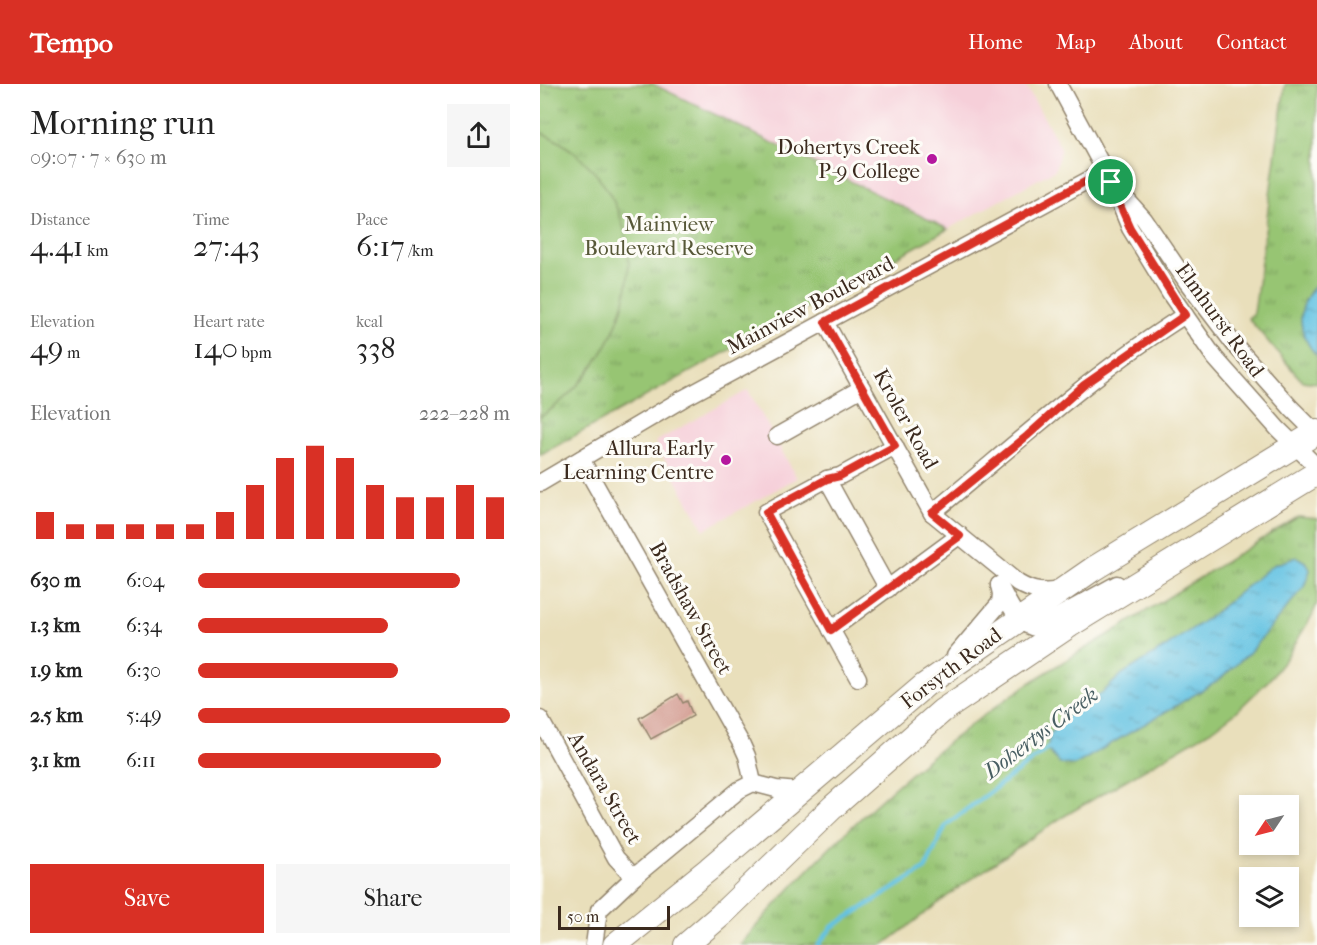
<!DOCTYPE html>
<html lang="en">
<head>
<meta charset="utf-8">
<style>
  body { margin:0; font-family:"IM FELL French Canon",serif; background:#f6f6f6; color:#222; height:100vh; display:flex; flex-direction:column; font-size:22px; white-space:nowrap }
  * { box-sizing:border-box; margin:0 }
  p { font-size:20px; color:#767676 }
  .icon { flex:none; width:33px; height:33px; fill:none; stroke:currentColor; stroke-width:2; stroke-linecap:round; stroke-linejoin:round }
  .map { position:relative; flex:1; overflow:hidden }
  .drawer { display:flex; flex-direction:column; background:#fff; width:540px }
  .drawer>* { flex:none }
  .needle { width:39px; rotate:235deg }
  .fabs { position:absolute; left:699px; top:711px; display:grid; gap:12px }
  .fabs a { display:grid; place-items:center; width:60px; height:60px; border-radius:0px; background:#fff; box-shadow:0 3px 9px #0003; font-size:30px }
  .scale { position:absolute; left:18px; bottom:15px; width:112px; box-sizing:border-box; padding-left:6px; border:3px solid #3b2a1e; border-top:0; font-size:16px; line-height:21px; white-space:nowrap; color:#3b2a1e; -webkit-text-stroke:4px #fdfcf7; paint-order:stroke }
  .pin { position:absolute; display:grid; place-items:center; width:51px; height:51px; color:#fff; margin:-26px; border:3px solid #fff; border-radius:50%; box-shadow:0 2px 6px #0007 }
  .round { display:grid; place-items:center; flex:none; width:63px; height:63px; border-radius:0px; background:#f6f6f6 }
  .head { display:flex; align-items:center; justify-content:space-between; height:102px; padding:0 30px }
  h1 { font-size:33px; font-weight:600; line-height:45px }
  .figures { display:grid; grid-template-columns:repeat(3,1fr); gap:9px; height:102px; padding:6px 30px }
  .figures div { display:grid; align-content:center }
  .figures b { font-size:30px; font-weight:600 }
  .figures small { font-size:16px; font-weight:400 }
  .figures p { font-size:16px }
  .chart { height:168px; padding:12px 30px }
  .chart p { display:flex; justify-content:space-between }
  .chart svg { width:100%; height:108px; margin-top:6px; stroke:#d93025; stroke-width:6 }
  .primary-button { display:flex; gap:12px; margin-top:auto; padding:12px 30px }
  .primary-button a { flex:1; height:69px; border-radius:0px; background:#d93025; color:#fff; font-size:24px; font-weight:600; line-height:69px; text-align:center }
  .primary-button a+a { background:#f6f6f6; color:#222 }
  ul { padding:0 30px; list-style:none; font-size:20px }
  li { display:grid; grid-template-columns:96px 72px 1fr; align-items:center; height:45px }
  li i { height:15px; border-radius:8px; background:#d93025 }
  header { display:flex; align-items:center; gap:36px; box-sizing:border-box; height:84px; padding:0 30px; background:#d93025; color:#fff }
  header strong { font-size:28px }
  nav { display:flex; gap:33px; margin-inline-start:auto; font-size:21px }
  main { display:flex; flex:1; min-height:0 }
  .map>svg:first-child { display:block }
  .built { fill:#f6cfd9 }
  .park { fill:url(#park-tufts); stroke:#697848; stroke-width:1.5 }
  .pitch { fill:#97c573; stroke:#697848; stroke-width:1.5 }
  .water { fill:url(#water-ripples); stroke:#507680; stroke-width:1.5 }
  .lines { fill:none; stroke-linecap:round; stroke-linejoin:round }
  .stream { stroke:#64c2e2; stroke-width:4.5 }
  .building { fill:#d39b91 }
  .minor-casing { stroke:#92846c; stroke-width:19 }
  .highway-casing { stroke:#92846c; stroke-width:26 }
  .minor { stroke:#fff; stroke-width:16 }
  .highway { stroke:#fff; stroke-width:24 }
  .route-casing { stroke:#fff; stroke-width:12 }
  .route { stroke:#d93025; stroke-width:8 }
  .poi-dot { fill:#b5179e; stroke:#fdfcf7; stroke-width:2 }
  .labels { text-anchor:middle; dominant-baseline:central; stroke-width:6; stroke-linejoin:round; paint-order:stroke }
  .poi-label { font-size:21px; fill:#3b2a1e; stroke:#fdfcf7; text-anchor:end }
  .park-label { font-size:21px; fill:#575838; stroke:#fdfcf7 }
  .street-label { font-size:21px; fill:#3b2a1e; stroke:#fdfcf7 }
  .water-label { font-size:22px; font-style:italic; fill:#495f63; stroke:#fdfcf7 }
</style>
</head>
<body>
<header>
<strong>Tempo</strong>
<nav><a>Home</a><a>Map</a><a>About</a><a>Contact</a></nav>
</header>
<main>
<section class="drawer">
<div class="head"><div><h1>Morning run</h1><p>09:07 · 7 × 630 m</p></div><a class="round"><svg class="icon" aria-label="share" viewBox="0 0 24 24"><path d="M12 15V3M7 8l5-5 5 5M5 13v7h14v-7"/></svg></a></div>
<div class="figures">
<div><p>Distance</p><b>4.41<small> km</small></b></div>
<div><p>Time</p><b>27:43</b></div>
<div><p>Pace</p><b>6:17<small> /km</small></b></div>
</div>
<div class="figures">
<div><p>Elevation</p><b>49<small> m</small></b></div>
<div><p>Heart rate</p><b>140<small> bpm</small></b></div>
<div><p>kcal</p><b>338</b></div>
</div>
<div class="chart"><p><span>Elevation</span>222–228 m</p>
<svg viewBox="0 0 160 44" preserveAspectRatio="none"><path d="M5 44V33M15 44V38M25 44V38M35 44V38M45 44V38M55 44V38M65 44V33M75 44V22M85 44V11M95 44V6M105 44V11M115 44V22M125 44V27M135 44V27M145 44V22M155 44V27"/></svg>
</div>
<ul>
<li><b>630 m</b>6:04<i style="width:84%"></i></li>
<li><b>1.3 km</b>6:34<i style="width:61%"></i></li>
<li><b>1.9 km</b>6:30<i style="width:64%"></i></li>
<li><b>2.5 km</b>5:49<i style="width:100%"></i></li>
<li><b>3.1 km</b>6:11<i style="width:78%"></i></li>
</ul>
<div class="primary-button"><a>Save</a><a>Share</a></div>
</section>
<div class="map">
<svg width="777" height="861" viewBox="0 0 777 861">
  <defs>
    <pattern id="park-tufts" width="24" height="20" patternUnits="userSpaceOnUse" patternTransform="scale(1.5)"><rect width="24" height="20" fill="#97c573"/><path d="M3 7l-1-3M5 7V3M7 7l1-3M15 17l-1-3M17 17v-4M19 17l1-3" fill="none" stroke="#7ca05e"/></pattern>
    <pattern id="water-ripples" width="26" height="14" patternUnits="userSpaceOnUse" patternTransform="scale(1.5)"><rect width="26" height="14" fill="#64c2e2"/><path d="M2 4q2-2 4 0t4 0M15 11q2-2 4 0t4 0" fill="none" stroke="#549eb7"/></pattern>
  </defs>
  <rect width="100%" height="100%" fill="#fdfcf7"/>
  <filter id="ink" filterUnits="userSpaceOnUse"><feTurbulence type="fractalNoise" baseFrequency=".0167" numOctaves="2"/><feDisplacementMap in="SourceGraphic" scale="12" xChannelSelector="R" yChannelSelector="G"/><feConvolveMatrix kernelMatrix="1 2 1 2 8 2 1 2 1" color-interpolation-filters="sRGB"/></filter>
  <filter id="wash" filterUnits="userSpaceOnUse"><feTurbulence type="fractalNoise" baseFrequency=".008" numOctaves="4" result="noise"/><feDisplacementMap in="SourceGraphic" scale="24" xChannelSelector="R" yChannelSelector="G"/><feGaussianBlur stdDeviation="1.35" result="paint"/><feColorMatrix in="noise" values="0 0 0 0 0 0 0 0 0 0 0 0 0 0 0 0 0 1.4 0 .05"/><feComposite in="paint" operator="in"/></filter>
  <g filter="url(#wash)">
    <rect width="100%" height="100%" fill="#e9dfbb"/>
    <g class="built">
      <polygon points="113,0 485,0 521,64 515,86 408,145"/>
      <polygon points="208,306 257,394 164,446 115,358"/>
    </g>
    <g class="park">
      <polygon points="0,0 113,0 408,145 0,371"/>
      <polygon points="745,0 777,0 777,299 762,297 708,234 714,229"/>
      <path d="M758 433 777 435V520L772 532 745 576 729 596 696 628 675 644 521 734 417 805 343 861H200C276 772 363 689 458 621 495 594 534 571 573 548 634 509 696 471 758 433Z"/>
    </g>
    <path class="pitch" d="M0 48C62 74 99 141 86 208 77 257 42 306 0 333Z"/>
    <g class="water">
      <path d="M777 199V272C756 248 756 223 777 199Z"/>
      <polygon points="757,473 767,479 770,486 764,503 709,569 678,597 535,681 520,680 507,665 510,650 523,635 562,609 582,590 627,562 672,531 733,481"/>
    </g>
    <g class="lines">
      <polyline class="stream" points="278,861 292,843 385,785 406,741 511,662"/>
    </g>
    <g id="blocks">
      <polygon class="building" points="138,610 143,619 147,617 153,632 111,655 99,634"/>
    </g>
  </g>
  <g filter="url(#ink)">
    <use href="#blocks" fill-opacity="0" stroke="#92846c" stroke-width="1.5"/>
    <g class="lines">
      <g class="minor-casing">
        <g id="minor">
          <polyline points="518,0 571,98 590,144 631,211 675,274 738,345 777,383"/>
          <polyline points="580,108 604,135 647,198 694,260 751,324 777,350"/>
          <path d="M285 238 392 429 478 499C493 508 504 509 521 506"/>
          <polyline points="237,352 322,304"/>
          <polyline points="41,375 202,661 207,672 213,699"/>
          <polyline points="287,395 348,505"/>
          <polyline points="0,399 144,314 565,87"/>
          <path d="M392 429C475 361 554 288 645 231"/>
          <path d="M459 501C468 517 477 542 497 544L577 500"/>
          <polyline points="291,546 420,451"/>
          <polyline points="415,572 460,519 461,510 459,501"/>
          <polyline points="318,594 226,428 287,395 300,392 355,362"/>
          <polyline points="0,635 76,774 94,793"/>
          <polyline points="54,861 59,826 94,793 199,706 213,699 236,705 258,707"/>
        </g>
      </g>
      <g class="highway-casing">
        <g id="highway">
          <polyline points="75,861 169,785 385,601 553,485 777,348"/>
          <polyline points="146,861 181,831 294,722 402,627 533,539 777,389"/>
        </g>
      </g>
      <use href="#minor" class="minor"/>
      <use href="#highway" class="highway"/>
    </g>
  </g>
  <g class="lines" filter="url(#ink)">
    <g class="route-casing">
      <polygon id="route" points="565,87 590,144 645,231 544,301 487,352 392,429 420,452 291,546 226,428 287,395 300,392 355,362 285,238"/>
    </g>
    <use href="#route" class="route"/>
  </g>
  <g class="poi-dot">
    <circle cx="392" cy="75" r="6"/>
    <circle cx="186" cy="376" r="6"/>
  </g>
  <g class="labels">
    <g class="poi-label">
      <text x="380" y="63">Dohertys Creek<tspan x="380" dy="24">P-9 College</tspan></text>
      <text x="174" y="364">Allura Early<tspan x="174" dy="24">Learning Centre</tspan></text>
    </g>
    <g class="park-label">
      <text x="129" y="140">Mainview<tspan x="129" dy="24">Boulevard Reserve</tspan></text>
    </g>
    <g class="street-label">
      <text transform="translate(270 221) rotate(-28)">Mainview Boulevard</text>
      <text transform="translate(680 236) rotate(54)">Elmhurst Road</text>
      <text transform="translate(366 335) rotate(61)">Kroler Road</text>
      <text transform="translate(151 524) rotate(61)">Bradshaw Street</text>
      <text transform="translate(411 584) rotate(-37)">Forsyth Road</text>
      <text transform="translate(65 704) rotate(60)">Andara Street</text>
    </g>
    <g class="water-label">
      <text transform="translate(501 649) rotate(-37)">Dohertys Creek</text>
    </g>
  </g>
</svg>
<div class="fabs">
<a><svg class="needle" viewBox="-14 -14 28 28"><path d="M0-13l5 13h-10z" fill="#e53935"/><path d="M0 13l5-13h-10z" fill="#767676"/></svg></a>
<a><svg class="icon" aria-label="layers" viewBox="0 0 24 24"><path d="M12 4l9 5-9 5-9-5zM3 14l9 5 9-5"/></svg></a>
</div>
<div class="scale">50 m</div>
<div class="pin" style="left:571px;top:98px;background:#1e9e55"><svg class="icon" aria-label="arrive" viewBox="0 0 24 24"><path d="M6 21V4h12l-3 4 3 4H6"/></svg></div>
</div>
</main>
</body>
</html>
